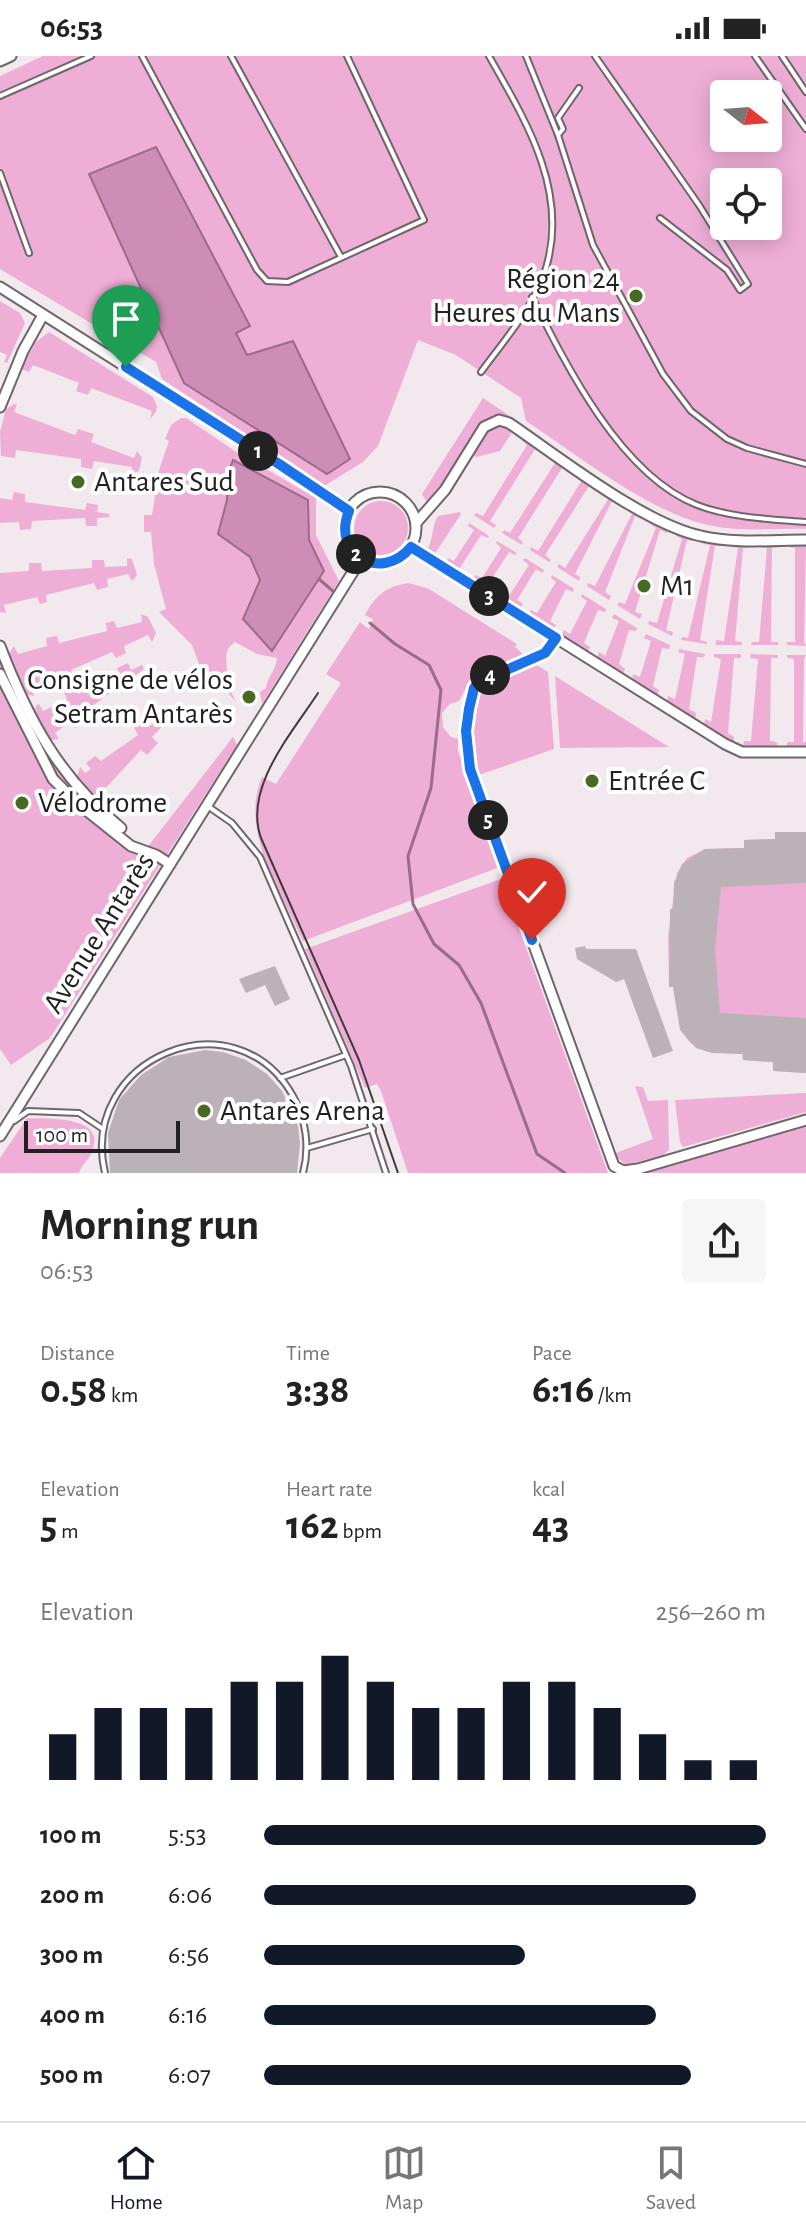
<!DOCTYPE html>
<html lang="en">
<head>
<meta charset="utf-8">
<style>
  body { margin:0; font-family:"Alegreya Sans",sans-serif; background:#f6f6f6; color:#222; height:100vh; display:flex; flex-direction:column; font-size:30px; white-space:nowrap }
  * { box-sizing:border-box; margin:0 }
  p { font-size:26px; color:#767676 }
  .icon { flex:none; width:44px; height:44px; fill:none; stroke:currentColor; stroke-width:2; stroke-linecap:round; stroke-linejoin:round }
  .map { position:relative; height:1117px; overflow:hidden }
  .drawer { display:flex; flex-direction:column; background:#fff; flex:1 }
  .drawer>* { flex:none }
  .needle { width:52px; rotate:107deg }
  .buttons { position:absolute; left:710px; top:24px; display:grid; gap:16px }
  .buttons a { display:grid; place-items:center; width:72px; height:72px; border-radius:8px; background:#fff; box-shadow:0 4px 20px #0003; font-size:40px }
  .scale { position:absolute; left:24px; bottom:20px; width:156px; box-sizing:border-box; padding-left:8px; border:4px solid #232022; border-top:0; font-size:22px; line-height:28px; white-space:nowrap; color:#232022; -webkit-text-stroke:6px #fff; paint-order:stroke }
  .pin { position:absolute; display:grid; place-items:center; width:68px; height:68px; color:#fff; margin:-82px -34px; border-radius:50% 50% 50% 0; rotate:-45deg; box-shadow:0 0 8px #0007 }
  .pin .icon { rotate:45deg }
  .km { position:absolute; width:40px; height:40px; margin:-20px; border-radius:50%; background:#222; color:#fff; font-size:22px; line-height:40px; text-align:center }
  .round { display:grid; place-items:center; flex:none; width:84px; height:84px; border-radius:8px; background:#f6f6f6 }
  .overview { display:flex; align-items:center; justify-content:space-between; height:136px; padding:0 40px }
  h1 { font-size:44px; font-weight:700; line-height:60px }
  .metrics { display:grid; grid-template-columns:repeat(3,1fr); gap:12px; height:136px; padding:8px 40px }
  .metrics div { display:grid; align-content:center }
  .metrics b { font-size:40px; font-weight:700 }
  .metrics small { font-size:22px; font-weight:400 }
  .metrics p { font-size:22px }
  .chart { height:224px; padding:16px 40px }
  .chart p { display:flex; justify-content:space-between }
  .chart svg { width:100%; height:144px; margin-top:8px; stroke:#111827; stroke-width:6 }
  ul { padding:0 40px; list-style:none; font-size:26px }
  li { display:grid; grid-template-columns:128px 96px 1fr; align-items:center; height:60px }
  li i { height:20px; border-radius:10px; background:#111827 }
  .status { display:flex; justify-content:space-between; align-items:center; height:56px; padding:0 40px; background:#fff; direction:ltr }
  .status svg { height:22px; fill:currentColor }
  .tab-bar { display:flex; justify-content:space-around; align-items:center; height:112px; border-top:2px solid #e0e0e0; background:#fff; font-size:22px; color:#767676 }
  .tab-bar a { display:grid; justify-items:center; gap:4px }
  .tab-bar .active { color:#111827 }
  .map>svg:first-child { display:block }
  .green { fill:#efaed6; fill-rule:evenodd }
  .water { fill:#ce8db6; stroke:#9b6c8a; stroke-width:2 }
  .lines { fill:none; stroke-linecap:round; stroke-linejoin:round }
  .stream { stroke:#9b6c8a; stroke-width:3 }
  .building { fill:#bbb2b7 }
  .lane-casing { stroke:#6e666b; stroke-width:8 }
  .street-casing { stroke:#6e666b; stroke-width:13 }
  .lane { stroke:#fff; stroke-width:4 }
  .street { stroke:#fff; stroke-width:9 }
  .tram { stroke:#3e3a3d; stroke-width:2 }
  .route-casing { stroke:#fff; stroke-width:16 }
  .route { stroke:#1a73e8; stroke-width:10 }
  .poi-dot { fill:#476a22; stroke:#fff; stroke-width:3 }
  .labels { text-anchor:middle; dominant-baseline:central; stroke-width:8; stroke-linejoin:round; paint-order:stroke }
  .poi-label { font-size:30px; fill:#232022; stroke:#fff; text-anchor:start }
  .street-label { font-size:30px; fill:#232022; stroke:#fff }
</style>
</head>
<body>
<div class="status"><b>06:53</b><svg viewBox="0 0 49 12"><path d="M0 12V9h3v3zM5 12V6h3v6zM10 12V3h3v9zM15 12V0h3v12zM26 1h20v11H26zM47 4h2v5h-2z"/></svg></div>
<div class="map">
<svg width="806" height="1117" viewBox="0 0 806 1117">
  <rect width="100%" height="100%" fill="#f2e9ee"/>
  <g class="green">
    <path d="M43 0H806V473C776 472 742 476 713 470 652 459 579 400 526 365L521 342 456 299 418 284 378 390 363 406 324 430 162 323 156 306 0 213V20ZM724 38H768V82H724ZM156 91 249 270 236 277 248 300 293 285 350 403 184 327ZM724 126H768V170H724Z"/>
    <polygon points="0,245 20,257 25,267 7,307 4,306 7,299 0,296"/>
    <polygon points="49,276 153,341 157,350 156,356 150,363 152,355 91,332 88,339 76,335 79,327 33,309 29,316 21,313 36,286"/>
    <polygon points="483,342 513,362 497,359 480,367 434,442 427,446 422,438"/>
    <polygon points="14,348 17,348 14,356 75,379 78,373 94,378 91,386 134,402 137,395 142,402 139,415 131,418 132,411 94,405 92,413 81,411 81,403 16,394 15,402 1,400 0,376 6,353"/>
    <path d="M181 362H186L235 395 316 442V479L339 525 262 648 260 636 266 632C267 621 276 615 277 602L257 598 235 586C219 597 231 610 225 624L236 646 205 611 199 608 192 589 159 556 166 553 154 508 151 476H144V459H152L159 414 169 385 165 383 171 369ZM227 421 308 444 309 484 324 515 260 524 250 501 218 478 227 444Z"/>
    <polygon points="498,369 510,373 511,378 500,395 476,401 472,399 487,375"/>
    <polygon points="523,382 537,390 490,465 496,469 494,472 474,459 476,457 483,460 527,389 521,384"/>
    <polygon points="550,400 570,412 568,415 562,412 518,482 523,486 522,489 502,477 504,474 510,477 555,407 549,402"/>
    <polygon points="578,417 597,430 595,433 589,430 545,499 551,504 549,506 530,494 531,491 538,495 582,424 576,420"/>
    <polygon points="605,435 620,446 618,448 612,445 575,518 580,521 579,525 557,511 559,508 565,512 609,442 603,438"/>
    <polygon points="14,436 25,438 25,446 85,454 87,447 98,449 97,456 109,458 109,461 97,462 97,470 86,470 85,462 32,465 31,473 20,474 19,466 0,467 0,442 12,444"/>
    <circle cx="381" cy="472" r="27"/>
    <polygon points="628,451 643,460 641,463 635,460 605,536 611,540 609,544 587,530 588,527 595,530 632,458 626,453"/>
    <path d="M460 456 461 458 434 499 427 494C434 483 431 471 438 460Z"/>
    <polygon points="651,465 668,473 667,477 660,474 635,556 642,558 640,563 617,549 619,546 625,548 656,472 650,468"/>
    <polygon points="469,467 489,480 488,482 481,479 458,515 445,507 448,502 454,505 474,474 468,470"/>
    <polygon points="676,477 695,482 694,485 687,484 666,574 673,576 672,580 648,568 649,565 657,567 682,483 676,480"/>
    <polygon points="704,484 722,487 722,490 715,490 700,584 707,586 707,588 681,584 682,581 688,582 710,489 703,488"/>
    <polygon points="497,485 517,497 515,499 509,496 489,527 495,531 492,536 472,524 475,519 482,522 501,492 496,487"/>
    <polygon points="732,488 750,488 751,491 743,492 735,585 742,586 742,589 716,589 716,584 724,585 738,492 731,491"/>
    <polygon points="760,488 779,488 779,491 772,492 771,586 778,586 778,589 751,589 752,586 759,586 767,492 760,491"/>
    <polygon points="788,488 806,489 804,586 806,590 787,589 787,586 795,586 795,492 788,491"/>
    <polygon points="127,502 132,503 137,519 132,525 128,518 107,523 108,531 97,534 94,527 46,539 47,546 40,548 37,541 4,549 6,557 0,556 0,517 29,515 29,507 41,507 42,515 92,512 92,504 104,504 105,511 127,510"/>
    <polygon points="525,502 544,514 543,517 536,513 517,544 523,548 520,553 500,541 503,536 509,540 529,509 523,504"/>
    <polygon points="552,519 574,533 573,536 566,533 550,565 556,569 553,574 528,558 531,554 537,557 556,526 551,522"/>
    <path d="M409 527 429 533 517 588 515 591 524 599 475 616 459 645 450 648 442 657 443 671 451 681 458 683V695L500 811 303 885C281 837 239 774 262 721L276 728 341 627 326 618 360 566 369 573 373 563 365 559C375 540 386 530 409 527Z"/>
    <polygon points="582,538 606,553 605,556 598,554 584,587 590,591 588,596 561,579 564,574 570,578 587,545 581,541"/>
    <polygon points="141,558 148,561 156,577 152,586 148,579 124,590 126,597 116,602 112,596 71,614 73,622 59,628 56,621 32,632 34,640 25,638 9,598 14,590 18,598 47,590 46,582 57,580 59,587 107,575 106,567 114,565 117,572 142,566"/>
    <polygon points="614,558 637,572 636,575 629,574 619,608 625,613 623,618 597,601 599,596 605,600 619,565 612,562"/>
    <polygon points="646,578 670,589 669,593 662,592 653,630 659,634 658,640 632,624 633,618 640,621 651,585 644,582"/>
    <polygon points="679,593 705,598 704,601 697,601 689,653 696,657 695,663 667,645 668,640 675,643 685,598 678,596"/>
    <polygon points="714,598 741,598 741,602 734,602 728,677 734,681 734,687 704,669 705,663 711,666 721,603 714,601"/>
    <polygon points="751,598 778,599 778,602 771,602 770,685 777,686 777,691 743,690 744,685 751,685 758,603 750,602"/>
    <polygon points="787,599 806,599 804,603 803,686 806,686 806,691 787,691 787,686 794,686 794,603 787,602"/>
    <path d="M0 603C34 670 71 765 146 793L233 681 237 689 50 982 11 1009 0 993Z"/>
    <path d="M128 607 131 614 142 609 144 613 132 622 136 628 126 635 121 629 84 656 88 663 75 672 70 666 55 677 59 683 52 684C44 678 32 660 36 650L39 648 43 655 67 644 64 636 74 632 78 638 120 619 117 612Z"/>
    <path d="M535 608 548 616 554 693 479 719C474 698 466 642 486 626 499 617 520 613 535 608Z"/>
    <polygon points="555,620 669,691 560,692"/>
    <polygon points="173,653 176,656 152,681 158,687 147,699 141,694 102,736 106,743 96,743 77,721 80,711 85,717 91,713 86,707 95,700 101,705 138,679 134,672 143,665 148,671"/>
    <path d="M806 776V1017L773 1015V1006L743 1004 742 998C682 995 683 989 673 931H669L668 880 677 817 687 802 705 793 744 792V784L775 783Z"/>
    <polygon points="501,823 608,1117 408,1117 381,1035 377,1028 365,1032 305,893"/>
    <polygon points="635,1030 643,1031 648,1045 668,1044 669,1094 663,1099 626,1109 613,1098 653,1083"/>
    <polygon points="806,1037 806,1056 683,1091 680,1086 675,1044"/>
    <path d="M27 1062C47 1063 108 1059 92 1096 89 1104 81 1109 79 1117H0V1102Z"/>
    <polygon points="806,1069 806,1117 636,1117"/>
  </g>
  <g class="water">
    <polygon points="156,91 250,270 236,277 247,299 293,285 350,403 327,418 184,327 89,118"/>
    <polygon points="233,404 308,444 309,484 324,515 272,595 243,563 260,524 250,501 218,478 227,444 227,421"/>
  </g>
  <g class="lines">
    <g class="stream">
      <polyline points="319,523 334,536"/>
      <polyline points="370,567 395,588 429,609 441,634 431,732 408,800 413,848 434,888 459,909 481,947 537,1098 565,1117"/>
    </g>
  </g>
  <g class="building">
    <polygon points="775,776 806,776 806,827 721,831 715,894 720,957 806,962 806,1017 773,1015 773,1006 743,1004 743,998 712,997 696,992 680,974 673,931 669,931 670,853 673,853 674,827 682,808 705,793 744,792 744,784 775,783"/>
    <polygon points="585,890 586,893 636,893 673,995 653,1002 624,923 616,926 577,903 575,892"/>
    <polygon points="275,910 290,943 275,950 265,929 246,937 239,923"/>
    <polygon points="205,994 223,996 246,1004 267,1018 282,1035 298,1070 300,1088 297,1117 110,1117 108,1077 119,1044 141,1019 169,1001"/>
  </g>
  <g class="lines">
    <g class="lane-casing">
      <g id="lane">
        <polyline points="142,0 257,214 267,225 288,226 424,164 347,0"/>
        <polyline points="231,0 341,201"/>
        <polyline points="526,0 558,79 593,189 663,318 691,355 727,383 747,392 806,408"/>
        <polyline points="595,0 699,149 748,228 740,234 727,214 660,162"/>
        <polyline points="755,0 806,73"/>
        <polyline points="782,0 806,36"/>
        <polyline points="0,40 91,0"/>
        <polyline points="558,79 563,73 558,62 579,32"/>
        <polyline points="0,117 29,197"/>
        <path d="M532 241C567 311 621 419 697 449 731 462 770 463 806 466"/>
        <path d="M481 316C503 286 536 248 546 212 569 135 526 65 489 0"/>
        <polyline points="209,751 232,767 260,801 351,1010 386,1117"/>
        <polyline points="280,1022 346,999"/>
        <polyline points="14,1065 28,1055 79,1057 103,1073"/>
        <polyline points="307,1092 373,1073"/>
        <path d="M105 1117C78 1002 235 937 293 1040 306 1063 310 1091 303 1117"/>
      </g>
    </g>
    <g class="street-casing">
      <g id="street">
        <polyline points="0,5 11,0"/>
        <polyline points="0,231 279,408 349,455"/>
        <polyline points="0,351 23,295 43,259"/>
        <circle cx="380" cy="472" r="36"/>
        <path d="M416 467 445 434 484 371 499 364 509 367C559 401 644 468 701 480 734 488 772 484 806 484"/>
        <polyline points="411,491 725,688 742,696 806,696"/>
        <path d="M556 582 545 597 479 626C462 649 465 685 470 713L614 1110 623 1115 638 1113 806 1064"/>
        <path d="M0 590C28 663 59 722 121 772"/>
        <polyline points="0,618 53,723 77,747 131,790 156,799 170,808"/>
        <polyline points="0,1080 361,503"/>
      </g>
    </g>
    <use href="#lane" class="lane"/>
    <use href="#street" class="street"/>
    <path class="tram" d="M318 637C292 677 243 732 261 782L359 1004 398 1117"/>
  </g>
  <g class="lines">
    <g class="route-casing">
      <path id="route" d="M126 311 279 408 349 455C331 499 381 527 411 491L556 582 545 597 479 626 474 632 469 653 466 675 470 713 532 884"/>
    </g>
    <use href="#route" class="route"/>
  </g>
  <g class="poi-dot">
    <circle cx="636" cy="240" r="8"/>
    <circle cx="78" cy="426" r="8"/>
    <circle cx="644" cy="530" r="8"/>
    <circle cx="249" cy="641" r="8"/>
    <circle cx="592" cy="725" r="8"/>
    <circle cx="22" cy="747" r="8"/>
    <circle cx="204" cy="1055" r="8"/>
  </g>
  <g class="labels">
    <g class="poi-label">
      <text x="620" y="223" text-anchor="end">Région 24<tspan x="620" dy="34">Heures du Mans</tspan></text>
      <text x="94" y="426">Antares Sud</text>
      <text x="660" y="530">M1</text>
      <text x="233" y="624" text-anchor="end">Consigne de vélos<tspan x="233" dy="34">Setram Antarès</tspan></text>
      <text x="608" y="725">Entrée C</text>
      <text x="38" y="747">Vélodrome</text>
      <text x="220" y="1055">Antarès Arena</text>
    </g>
    <g class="street-label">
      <text transform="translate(99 877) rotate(-58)">Avenue Antarès</text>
    </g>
  </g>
</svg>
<div class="buttons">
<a><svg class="needle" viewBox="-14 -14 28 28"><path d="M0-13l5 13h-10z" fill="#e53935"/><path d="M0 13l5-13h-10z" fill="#767676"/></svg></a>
<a><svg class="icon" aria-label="locate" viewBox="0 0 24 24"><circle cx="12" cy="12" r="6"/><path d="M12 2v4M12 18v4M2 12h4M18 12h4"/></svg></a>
</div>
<div class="scale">100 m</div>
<div class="pin" style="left:126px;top:311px;background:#1e9e55"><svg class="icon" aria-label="arrive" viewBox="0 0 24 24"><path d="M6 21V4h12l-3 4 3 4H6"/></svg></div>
<div class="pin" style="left:532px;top:884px;background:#d93025"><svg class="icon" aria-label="check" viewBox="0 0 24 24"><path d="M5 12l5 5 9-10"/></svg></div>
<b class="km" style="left:258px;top:395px">1</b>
<b class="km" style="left:356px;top:498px">2</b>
<b class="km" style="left:489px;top:540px">3</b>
<b class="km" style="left:490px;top:619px">4</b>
<b class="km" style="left:488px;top:764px">5</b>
</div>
<section class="drawer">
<div class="overview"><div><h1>Morning run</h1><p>06:53</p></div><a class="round"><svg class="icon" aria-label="share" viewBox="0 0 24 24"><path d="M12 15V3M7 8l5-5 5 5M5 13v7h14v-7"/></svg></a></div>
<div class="metrics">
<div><p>Distance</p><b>0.58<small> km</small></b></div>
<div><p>Time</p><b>3:38</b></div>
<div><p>Pace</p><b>6:16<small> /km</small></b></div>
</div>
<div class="metrics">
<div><p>Elevation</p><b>5<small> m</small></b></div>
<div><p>Heart rate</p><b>162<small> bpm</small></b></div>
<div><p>kcal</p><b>43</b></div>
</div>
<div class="chart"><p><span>Elevation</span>256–260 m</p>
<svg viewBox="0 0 160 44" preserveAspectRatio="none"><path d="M5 44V30M15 44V22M25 44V22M35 44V22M45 44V14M55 44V14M65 44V6M75 44V14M85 44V22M95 44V22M105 44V14M115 44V14M125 44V22M135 44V30M145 44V38M155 44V38"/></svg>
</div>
<ul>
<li><b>100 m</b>5:53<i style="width:100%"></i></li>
<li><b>200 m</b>6:06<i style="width:86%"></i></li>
<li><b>300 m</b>6:56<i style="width:52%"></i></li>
<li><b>400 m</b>6:16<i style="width:78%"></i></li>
<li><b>500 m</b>6:07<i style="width:85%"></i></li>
</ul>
</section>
<nav class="tab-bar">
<a class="active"><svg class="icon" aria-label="home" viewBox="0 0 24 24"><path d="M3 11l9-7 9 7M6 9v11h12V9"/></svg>Home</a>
<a><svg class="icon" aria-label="map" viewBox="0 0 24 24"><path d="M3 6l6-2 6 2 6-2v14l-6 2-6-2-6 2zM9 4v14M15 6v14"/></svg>Map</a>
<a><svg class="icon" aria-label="saved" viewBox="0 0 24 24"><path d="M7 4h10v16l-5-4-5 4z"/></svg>Saved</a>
</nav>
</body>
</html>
